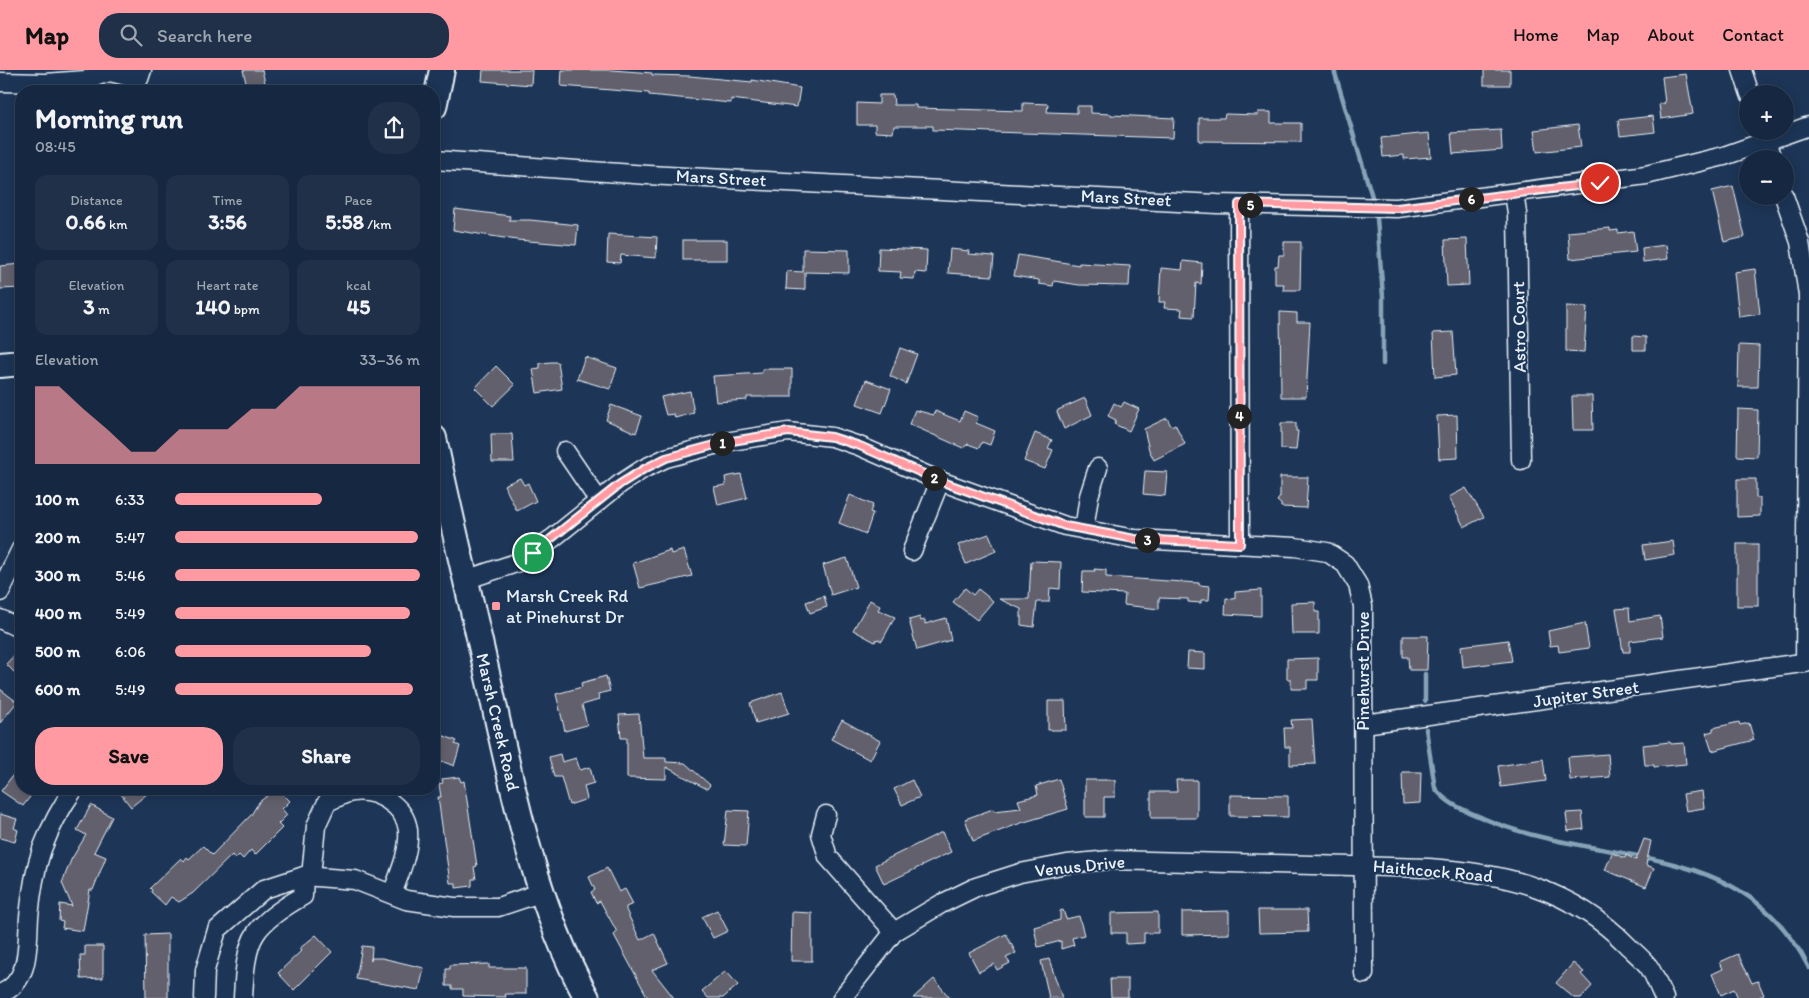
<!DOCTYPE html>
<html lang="en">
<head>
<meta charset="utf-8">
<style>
  body { margin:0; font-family:Itim,sans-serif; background:#1f3048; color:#f1f3f6; height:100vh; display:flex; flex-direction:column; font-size:19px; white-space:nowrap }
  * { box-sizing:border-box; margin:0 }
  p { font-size:16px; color:#9ea6b1 }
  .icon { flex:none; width:28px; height:28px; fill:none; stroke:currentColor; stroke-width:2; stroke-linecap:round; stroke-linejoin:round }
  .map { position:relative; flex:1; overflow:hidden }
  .sheet { position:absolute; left:15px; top:15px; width:425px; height:710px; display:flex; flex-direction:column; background:#162841; border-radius:20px; box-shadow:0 2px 12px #0003,0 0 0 1px #35445a }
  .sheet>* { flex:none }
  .controls { position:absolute; left:1739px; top:15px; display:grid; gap:10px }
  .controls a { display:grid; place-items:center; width:55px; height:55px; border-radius:50%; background:#162841; box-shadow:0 2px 12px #0003,0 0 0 1px #35445a; font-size:25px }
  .pin { position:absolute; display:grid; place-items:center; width:42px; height:42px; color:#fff; margin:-21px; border:2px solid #fff; border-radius:50%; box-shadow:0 1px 5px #0007 }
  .km { position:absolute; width:25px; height:25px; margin:-12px; border-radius:50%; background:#222; color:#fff; font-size:14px; line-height:25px; text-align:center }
  .round { display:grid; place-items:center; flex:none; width:52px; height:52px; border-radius:20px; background:#1f3048 }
  .head { display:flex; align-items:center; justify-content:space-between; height:85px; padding:0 20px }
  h1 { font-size:28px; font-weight:700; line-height:38px }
  .figures { display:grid; grid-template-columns:repeat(3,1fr); gap:8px; height:85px; padding:5px 20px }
  .figures div { display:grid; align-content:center; border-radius:12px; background:#1f3048; text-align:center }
  .figures b { font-size:21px; font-weight:700 }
  .figures small { font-size:14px; font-weight:400 }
  .figures p { font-size:14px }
  .chart { height:140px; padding:10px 20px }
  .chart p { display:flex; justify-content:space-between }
  .chart svg { width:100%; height:90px; margin-top:5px; fill:#ff9aa2; opacity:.7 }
  .primary-button { display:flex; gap:10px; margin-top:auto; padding:10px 20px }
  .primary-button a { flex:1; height:58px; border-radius:20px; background:#ff9aa2; color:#111; font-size:20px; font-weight:700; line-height:58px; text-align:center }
  .primary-button a+a { background:#1f3048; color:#f1f3f6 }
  ul { padding:0 20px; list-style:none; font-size:16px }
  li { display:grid; grid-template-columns:80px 60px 1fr; align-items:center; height:38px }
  li i { height:12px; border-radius:6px; background:#ff9aa2 }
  header { display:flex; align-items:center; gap:30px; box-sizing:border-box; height:70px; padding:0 25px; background:#ff9aa2; color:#111 }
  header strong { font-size:24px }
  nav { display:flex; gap:28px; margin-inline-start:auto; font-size:18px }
  .search { width:350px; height:45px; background:#1f3048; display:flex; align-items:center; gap:12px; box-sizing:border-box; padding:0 18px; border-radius:20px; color:#9ea6b1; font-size:19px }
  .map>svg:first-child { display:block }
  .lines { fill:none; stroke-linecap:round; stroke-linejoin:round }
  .stream { stroke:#86a3b7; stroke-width:4.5 }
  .building { fill:#62606c; stroke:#e8f1f8 }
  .street-casing { stroke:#e8f1f8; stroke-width:21 }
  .secondary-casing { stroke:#e8f1f8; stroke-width:28 }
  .street { stroke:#1d3557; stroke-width:18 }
  .secondary { stroke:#1d3557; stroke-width:24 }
  .route-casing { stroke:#fff; stroke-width:10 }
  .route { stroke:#ff9aa2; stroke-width:6 }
  .poi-dot { fill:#ff9aa2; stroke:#1d3557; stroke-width:2 }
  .labels { text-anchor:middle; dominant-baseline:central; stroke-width:4; stroke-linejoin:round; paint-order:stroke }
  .street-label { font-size:18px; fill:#e8f1f8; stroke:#1d3557 }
  .poi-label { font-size:18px; fill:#e8f1f8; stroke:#1d3557; text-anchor:start }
</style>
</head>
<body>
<header>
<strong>Map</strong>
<div class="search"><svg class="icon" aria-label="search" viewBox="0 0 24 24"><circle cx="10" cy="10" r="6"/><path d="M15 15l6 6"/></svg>Search here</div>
<nav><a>Home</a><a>Map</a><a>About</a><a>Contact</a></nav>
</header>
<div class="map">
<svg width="1809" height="928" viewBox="0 0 1809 928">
  <rect width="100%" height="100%" fill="#1d3557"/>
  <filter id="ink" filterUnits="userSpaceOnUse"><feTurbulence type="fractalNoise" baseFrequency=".02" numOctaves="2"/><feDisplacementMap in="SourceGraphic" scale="10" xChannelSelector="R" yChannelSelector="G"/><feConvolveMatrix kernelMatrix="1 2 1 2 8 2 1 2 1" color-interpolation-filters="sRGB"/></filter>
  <g filter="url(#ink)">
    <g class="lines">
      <g class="stream">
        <polyline points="1334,0 1373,130"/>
        <polyline points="1377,148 1383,227 1383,294"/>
        <polyline points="1425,604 1425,631"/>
        <path d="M1426 659 1435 718C1447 735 1467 741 1485 749 1600 798 1744 765 1809 898"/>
      </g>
    </g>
    <g class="building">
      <polygon points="243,0 262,0 267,21 248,21"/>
      <polygon points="483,0 532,0 531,15 482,11"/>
      <polygon points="562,0 612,0 652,3 652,5 690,6 752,12 752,10 800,18 797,37 731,29 731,33 649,25 649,23 561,16"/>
      <rect x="1484" y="0" width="26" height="15"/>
      <polygon points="1686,4 1693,44 1661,49 1659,34 1665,33 1662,7"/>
      <polygon points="879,25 893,25 894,35 916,35 916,38 1023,41 1023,33 1048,34 1047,42 1077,43 1077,36 1091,36 1091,43 1111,44 1111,45 1174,48 1173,68 933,60 933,56 894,56 893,63 875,62 875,55 857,55 857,33 879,34"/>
      <polygon points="1258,42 1271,42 1271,53 1301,53 1301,72 1199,71 1199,48 1224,48 1225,44 1258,45"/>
      <polygon points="1653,46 1655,62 1620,66 1618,50"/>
      <polygon points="1578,55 1581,77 1537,82 1534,60"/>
      <polygon points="1501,60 1502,80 1453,84 1451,63"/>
      <polygon points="1429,63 1431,87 1404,89 1404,85 1383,87 1381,68"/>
      <polygon points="1733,116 1745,167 1724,172 1712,121"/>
      <polygon points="455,139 510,146 509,150 530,150 578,155 576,175 517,170 453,160"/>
      <polygon points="1610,158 1610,161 1618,160 1618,163 1633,161 1636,182 1570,189 1568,162"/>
      <polygon points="608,164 657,167 656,188 621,185 620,193 607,192"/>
      <polygon points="1467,169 1469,215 1447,216 1445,170"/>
      <rect x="683" y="170" width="44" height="20"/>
      <polygon points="1284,172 1301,172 1300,220 1283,220 1284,214 1275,214 1275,196 1278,196 1279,185 1284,185"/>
      <polygon points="1666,175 1668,189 1643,192 1642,178"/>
      <polygon points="879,178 927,180 926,203 915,202 914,209 900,208 901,202 878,201"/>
      <polygon points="803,179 849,180 849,203 805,202 805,220 786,219 787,201 803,202"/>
      <polygon points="950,179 969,181 968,184 994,186 992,206 948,203"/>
      <polygon points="1018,185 1079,195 1079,193 1130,196 1129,216 1079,215 1054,211 1053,216 1039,214 1039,210 1014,206"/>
      <polygon points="1183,191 1202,193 1201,214 1196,213 1194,247 1181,246 1182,239 1164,238 1165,232 1159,232 1161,198 1182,200"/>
      <polygon points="21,194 21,218 0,219 0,196"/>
      <polygon points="1755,199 1760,244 1739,247 1734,202"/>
      <polygon points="1566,236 1587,237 1584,282 1566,281"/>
      <polygon points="1280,242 1297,243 1297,252 1310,252 1306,327 1281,327"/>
      <polygon points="1453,262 1456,305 1435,307 1433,263"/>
      <polygon points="1633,266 1646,267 1646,280 1633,280"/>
      <polygon points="1739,275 1759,276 1758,317 1738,317"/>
      <polygon points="900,278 917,284 906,314 890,306"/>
      <polygon points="585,287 617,298 610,319 577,309"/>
      <polygon points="551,292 558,292 562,319 537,323 533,299 540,298 540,293"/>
      <polygon points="496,296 515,315 493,336 475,318"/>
      <polygon points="762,299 792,299 792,327 747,327 747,330 716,332 713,306 762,303"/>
      <polygon points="866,310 891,319 882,343 857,334"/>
      <polygon points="690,321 694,343 675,348 674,344 666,345 661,327"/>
      <polygon points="1572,326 1592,326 1593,360 1573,360"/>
      <polygon points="1085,328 1092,345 1064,359 1057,342 1058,340"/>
      <polygon points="1124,332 1139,339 1129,361 1114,354 1116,350 1108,346 1114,333 1121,337"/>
      <polygon points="611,335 642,346 636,363 606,350"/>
      <polygon points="1738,339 1758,340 1757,387 1737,386"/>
      <polygon points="915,340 934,345 935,341 960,351 964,341 978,347 976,353 995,361 990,375 982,372 979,378 968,374 963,378 909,354"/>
      <polygon points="1457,345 1458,388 1439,389 1437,346"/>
      <polygon points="1167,348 1171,356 1175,354 1185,374 1154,390 1149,380 1144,359"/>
      <polygon points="1281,353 1296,353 1296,361 1298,361 1296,380 1281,379"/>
      <polygon points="1035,363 1052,370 1048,378 1053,380 1045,399 1024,391"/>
      <polygon points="491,364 512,364 514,392 492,392"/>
      <polygon points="1145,401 1167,402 1165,426 1143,424"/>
      <polygon points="741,404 747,428 718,435 714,417 726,415 725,407"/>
      <polygon points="1280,407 1308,407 1306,438 1281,437 1281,434 1277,431 1280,427"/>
      <polygon points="520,408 524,415 528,413 536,431 517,441 504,415"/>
      <polygon points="1737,409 1756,409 1756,428 1760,428 1760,446 1737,447"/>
      <polygon points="1466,418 1484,447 1464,457 1449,427"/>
      <polygon points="850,425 873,435 870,442 873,443 866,464 839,453"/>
      <polygon points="989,464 996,481 966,494 958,475"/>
      <polygon points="1673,471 1675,485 1645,490 1643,475"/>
      <rect x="1737" y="474" width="21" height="62"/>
      <polygon points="670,480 671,484 684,480 692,506 640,518 633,493"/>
      <polygon points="847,488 856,517 831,525 823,495"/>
      <polygon points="1031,491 1061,492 1060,519 1050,518 1049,532 1037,532 1034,557 1021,555 1021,539 999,529 1029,529"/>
      <polygon points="1094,499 1106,500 1106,507 1199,513 1199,515 1210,516 1209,530 1201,530 1201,533 1188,532 1188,529 1159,528 1159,539 1124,535 1125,524 1082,522 1083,501 1095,501"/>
      <polygon points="965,518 973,525 978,519 993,531 977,550 953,532"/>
      <polygon points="1261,520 1261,546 1225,544 1226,528 1235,529 1235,522"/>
      <polygon points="824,526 827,537 810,543 806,532"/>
      <polygon points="870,530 880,536 878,540 895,547 882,571 877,569 875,572 853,560"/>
      <polygon points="1315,532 1315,542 1319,542 1319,564 1292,564 1291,533"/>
      <polygon points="1629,538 1630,551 1660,546 1663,567 1630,571 1630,582 1623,582 1616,539"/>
      <polygon points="920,547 921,551 925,550 925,554 946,548 951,570 917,580 909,550"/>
      <polygon points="1585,553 1589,578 1559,582 1558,575 1550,576 1548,561"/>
      <polygon points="1403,566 1428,566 1427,600 1409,600 1408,587 1403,587"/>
      <polygon points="1508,570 1512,591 1463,597 1461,576"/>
      <polygon points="21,578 21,609 6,594"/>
      <polygon points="1188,582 1205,583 1205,599 1187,598"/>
      <polygon points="1318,588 1318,610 1307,610 1307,619 1291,619 1291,609 1287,609 1287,589"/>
      <polygon points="606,606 610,621 598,624 599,630 582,635 587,655 565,661 556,624 582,617 581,613"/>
      <polygon points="0,619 17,632 0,653"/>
      <polygon points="782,622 789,643 756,653 750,633"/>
      <polygon points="1048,631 1065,631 1066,660 1048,660"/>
      <polygon points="639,644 643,688 666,688 666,692 685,693 710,715 707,719 666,697 666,709 627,708 627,668 621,668 619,645"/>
      <polygon points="1312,649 1315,694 1290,695 1290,677 1285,677 1284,658 1292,658 1291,650"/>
      <polygon points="842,650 880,671 870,690 831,669"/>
      <polygon points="1739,652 1740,655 1749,653 1754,670 1712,681 1706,663 1713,661 1713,658"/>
      <polygon points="434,662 457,671 455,674 460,676 454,696 434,688"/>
      <polygon points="1670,672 1671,674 1684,673 1686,694 1654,697 1654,695 1645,695 1643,675"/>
      <polygon points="560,684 562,692 576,688 580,700 590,697 594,713 584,716 587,729 569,735 561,707 554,707 549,687"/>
      <polygon points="1608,684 1610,707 1570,710 1568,687"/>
      <polygon points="1543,689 1546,711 1501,717 1498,696"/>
      <polygon points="21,694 21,719 36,719 23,736 1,721"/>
      <polygon points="1402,702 1421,702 1420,733 1403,734"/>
      <polygon points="459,707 461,712 464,711 477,796 474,797 476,809 472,809 472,816 456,818 456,813 450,813 438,727 441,727 439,714 443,713 442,709"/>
      <polygon points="1059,709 1068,739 1021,753 973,771 965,749 993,739 994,741 1021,738 1018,730 1038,725 1036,716"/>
      <polygon points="912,710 920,727 902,735 894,719"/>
      <polygon points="1085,710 1115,710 1115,727 1104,727 1104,747 1085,747"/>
      <polygon points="1176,710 1197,710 1197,748 1151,748 1151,722 1177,722"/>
      <polygon points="117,719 153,719 131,737"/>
      <polygon points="258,719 278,719 290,731 282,739 287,745 278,754 282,758 255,785 251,780 243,789 239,785 235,789 232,785 193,823 179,832 171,827 165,835 151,822 152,820 150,818 181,788 184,791 187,787 189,789 203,776 212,785 251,745 259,732 267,726"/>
      <polygon points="1702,721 1704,738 1686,741 1683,724"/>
      <polygon points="1230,725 1288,726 1288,747 1230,746"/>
      <polygon points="91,735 112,747 94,782 106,787 93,820 90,820 83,861 62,858 63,852 59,851 60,834 72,836 62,813 71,790 86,765 77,760"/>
      <polygon points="728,740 749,741 746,776 724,775"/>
      <polygon points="1582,742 1584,759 1568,761 1566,743"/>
      <polygon points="0,744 17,749 14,758 18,760 15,772 0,768"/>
      <polygon points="942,762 951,782 884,814 875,795"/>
      <polygon points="1644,769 1651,771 1646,795 1654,798 1646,817 1605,800 1612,783 1625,788 1626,785 1636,790"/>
      <polygon points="607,798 619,822 625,819 633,834 626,837 626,840 640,870 654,863 668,893 652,900 674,928 648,928 614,865 617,862 600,831 596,833 591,822 595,820 589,807"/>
      <polygon points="717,840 728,861 713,868 702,847"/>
      <polygon points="1063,840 1066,849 1079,846 1084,865 1072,868 1074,875 1061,879 1061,871 1038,877 1034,857 1060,850 1060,841"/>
      <polygon points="1258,840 1307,840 1308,862 1259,863"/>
      <polygon points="1229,841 1229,864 1182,865 1182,842"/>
      <polygon points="792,842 812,843 812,891 791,891"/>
      <polygon points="1158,842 1158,863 1144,863 1144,873 1126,874 1126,863 1111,863 1111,843"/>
      <polygon points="168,864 168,928 146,928 145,865"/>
      <polygon points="1006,864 1016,883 1006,888 1010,893 997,900 994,894 979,902 969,883"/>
      <polygon points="316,865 332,882 294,920 278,903 301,881 299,879"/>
      <polygon points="85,876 103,876 103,908 81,909 80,885 85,885"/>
      <polygon points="362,876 372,877 371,891 371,888 382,888 424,898 419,920 356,909"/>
      <polygon points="1738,884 1752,913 1758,911 1764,925 1757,928 1738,928 1734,919 1721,925 1712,904 1723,899 1720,892"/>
      <polygon points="1049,889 1062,928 1049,928 1041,891"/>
      <polygon points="1573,893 1584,902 1581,904 1592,916 1581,928 1574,928 1556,913"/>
      <polygon points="489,894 489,898 526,898 526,924 505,924 506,927 463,926 463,919 452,919 452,916 446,916 446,899 450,899 450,895"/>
      <polygon points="726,901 738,915 723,928 708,928 702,921"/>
      <polygon points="934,909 950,928 913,928"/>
      <polygon points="1110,909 1128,909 1128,927 1111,927"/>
    </g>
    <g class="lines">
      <g class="street-casing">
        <g id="street">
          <polyline points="1742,0 1750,24"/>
          <polyline points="0,12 45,13 85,10 110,2 139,9 142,0"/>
          <polyline points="1763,62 1772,89"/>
          <polyline points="434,90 648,105 1217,134 1397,138 1646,105 1724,86 1809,56"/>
          <polyline points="1514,123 1517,143 1521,390"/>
          <polyline points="1784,126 1800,172 1808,225 1805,593"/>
          <polyline points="1239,135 1240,474"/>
          <polyline points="565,381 599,431"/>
          <polyline points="1084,460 1089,426 1098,398"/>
          <polyline points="912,481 940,411"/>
          <polyline points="465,510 516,493 553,468 620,414 643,399 666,388 725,372 788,362 832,367 859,376 940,411 1065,456 1135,469 1295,477 1327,482 1345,494 1358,515 1363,536 1364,904"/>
          <polyline points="0,522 21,479"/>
          <polyline points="0,549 21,559"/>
          <polyline points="1364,654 1809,592"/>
          <polyline points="826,745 821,764 828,787 894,862"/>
          <path d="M311 806 316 756 327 732C335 729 344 723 353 722 376 719 405 735 408 760 410 781 399 805 392 824"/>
          <path d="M0 924C31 912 27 874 29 847 31 825 35 800 42 779 50 758 61 737 74 719"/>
          <polyline points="204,928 205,900 217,860 264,819 304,806 355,810 406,830 454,837 498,837 543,822"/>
          <path d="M243 928C244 909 245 879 256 863 265 849 289 834 303 826L304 806"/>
          <path d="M842 928 894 862 941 834 976 817 1020 803 1067 794 1110 790 1429 798C1505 803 1572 819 1627 875 1634 882 1643 889 1649 897 1655 906 1659 918 1664 928"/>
        </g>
      </g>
      <g class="secondary-casing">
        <g id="secondary">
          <polyline points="434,37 442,0"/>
          <polyline points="0,295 21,293"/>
          <path d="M434 368C452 455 474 542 493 630 515 731 537 836 587 928"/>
        </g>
      </g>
      <use href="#street" class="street"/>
      <use href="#secondary" class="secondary"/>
    </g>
  </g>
  <g class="lines" filter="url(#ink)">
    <g class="route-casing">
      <polyline id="route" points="533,483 620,414 644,399 666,388 726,372 788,362 832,367 860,376 940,411 1065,456 1135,469 1240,474 1239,134 1397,138 1600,113"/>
    </g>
    <use href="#route" class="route"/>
  </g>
  <rect class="poi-dot" x="491" y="531" width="10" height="10" rx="2.5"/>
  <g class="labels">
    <g class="street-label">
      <text transform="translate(721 108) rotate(3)">Mars Street</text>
      <text transform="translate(1126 128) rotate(3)">Mars Street</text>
      <text transform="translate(1519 257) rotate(-91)">Astro Court</text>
      <text transform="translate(1363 601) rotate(-90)">Pinehurst Drive</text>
      <text transform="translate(1586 624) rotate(-8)">Jupiter Street</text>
      <text transform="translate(498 652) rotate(77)">Marsh Creek Road</text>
      <text transform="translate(1080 796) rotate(-6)">Venus Drive</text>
      <text transform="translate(1433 801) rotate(5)">Haithcock Road</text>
    </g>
    <g class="poi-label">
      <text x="506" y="526">Marsh Creek Rd<tspan x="506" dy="21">at Pinehurst Dr</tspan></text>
    </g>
  </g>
</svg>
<div class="controls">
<a>+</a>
<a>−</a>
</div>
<div class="pin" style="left:533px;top:483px;background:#1e9e55"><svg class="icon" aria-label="arrive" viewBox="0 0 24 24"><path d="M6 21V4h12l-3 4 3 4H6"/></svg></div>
<div class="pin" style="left:1600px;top:113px;background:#d93025"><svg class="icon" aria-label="check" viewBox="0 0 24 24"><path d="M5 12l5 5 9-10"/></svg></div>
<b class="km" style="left:722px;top:373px">1</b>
<b class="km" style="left:934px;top:408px">2</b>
<b class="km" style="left:1147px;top:470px">3</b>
<b class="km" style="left:1239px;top:346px">4</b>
<b class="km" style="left:1250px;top:135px">5</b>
<b class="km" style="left:1471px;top:129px">6</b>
<section class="sheet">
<div class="head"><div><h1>Morning run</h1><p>08:45</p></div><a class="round"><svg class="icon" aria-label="share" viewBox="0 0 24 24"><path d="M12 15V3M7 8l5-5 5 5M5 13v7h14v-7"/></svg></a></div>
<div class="figures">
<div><p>Distance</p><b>0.66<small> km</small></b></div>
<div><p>Time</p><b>3:56</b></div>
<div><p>Pace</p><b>5:58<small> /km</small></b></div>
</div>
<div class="figures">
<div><p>Elevation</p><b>3<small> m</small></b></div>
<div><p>Heart rate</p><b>140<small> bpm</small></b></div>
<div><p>kcal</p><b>45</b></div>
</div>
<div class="chart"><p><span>Elevation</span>33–36 m</p>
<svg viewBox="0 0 160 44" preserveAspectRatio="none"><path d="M0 44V6L10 6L20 17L30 27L40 38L50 38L60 27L70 27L80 27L90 17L100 17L110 6L120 6L130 6L140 6L150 6L160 6V44z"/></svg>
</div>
<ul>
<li><b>100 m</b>6:33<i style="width:60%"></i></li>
<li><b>200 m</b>5:47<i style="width:99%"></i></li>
<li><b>300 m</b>5:46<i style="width:100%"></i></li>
<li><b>400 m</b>5:49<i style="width:96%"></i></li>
<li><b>500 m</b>6:06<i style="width:80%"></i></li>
<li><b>600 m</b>5:49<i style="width:97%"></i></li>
</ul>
<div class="primary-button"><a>Save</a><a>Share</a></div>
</section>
</div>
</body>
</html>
